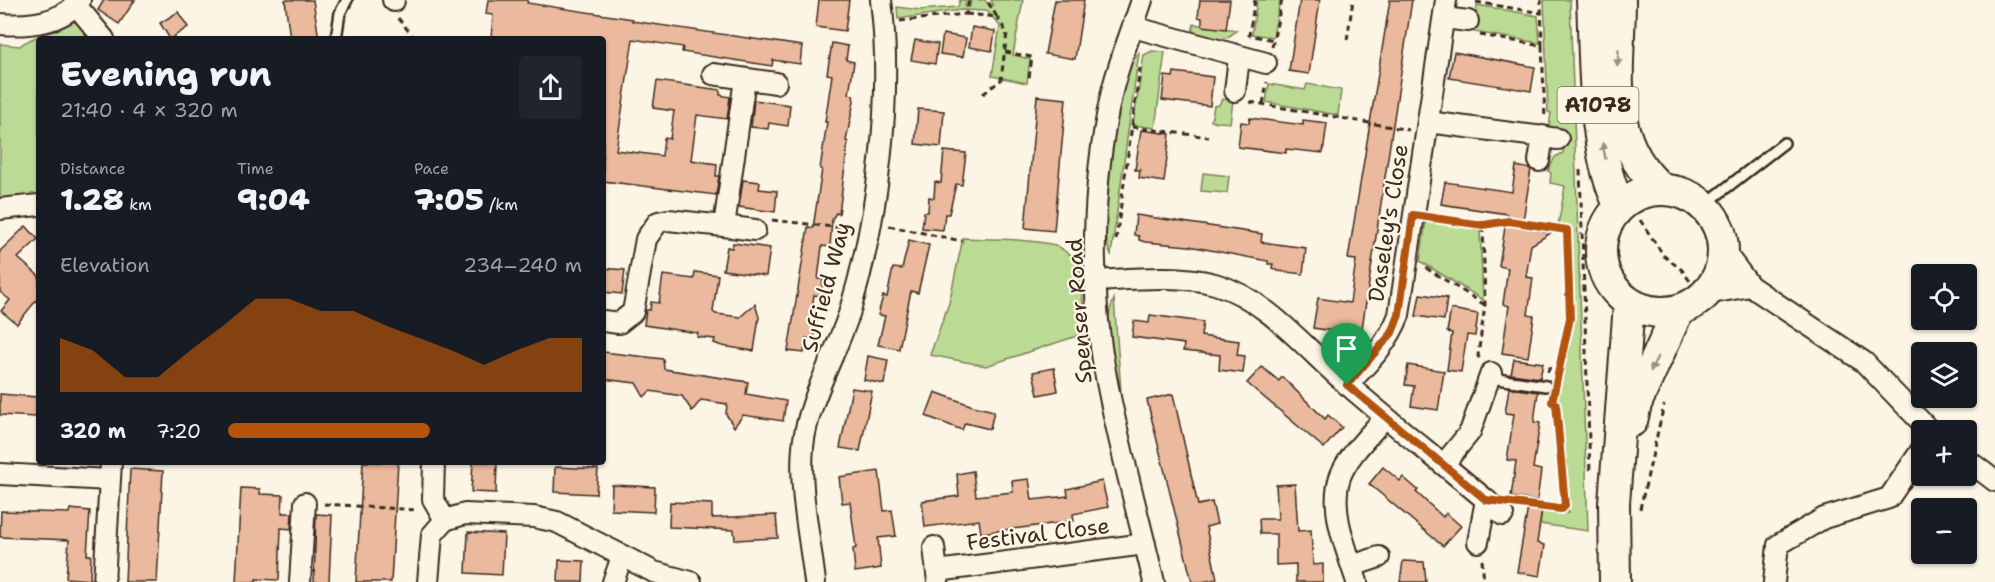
<!DOCTYPE html>
<html lang="en">
<head>
<meta charset="utf-8">
<style>
  body { margin:0; font-family:"Shantell Sans",sans-serif; background:#20242c; color:#f1f3f6; height:100vh; display:flex; flex-direction:column; font-size:22px; white-space:nowrap }
  * { box-sizing:border-box; margin:0 }
  p { font-size:20px; color:#9ea1a6 }
  .icon { flex:none; width:33px; height:33px; fill:none; stroke:currentColor; stroke-width:2; stroke-linecap:round; stroke-linejoin:round }
  .map { position:relative; flex:1; overflow:hidden }
  .drawer { position:absolute; left:36px; top:36px; width:570px; height:429px; display:flex; flex-direction:column; background:#171b24; border-radius:6px; box-shadow:0 2px 4px #0004 }
  .drawer>* { flex:none }
  .buttons { position:absolute; left:1911px; top:264px; display:grid; gap:12px }
  .buttons a { display:grid; place-items:center; width:66px; height:66px; border-radius:6px; background:#171b24; box-shadow:0 2px 4px #0004; font-size:30px }
  .pin { position:absolute; display:grid; place-items:center; width:51px; height:51px; color:#fff; margin:-62px -26px; border-radius:50% 50% 50% 0; rotate:-45deg; box-shadow:0 0 6px #0007 }
  .pin .icon { rotate:45deg }
  .round { display:grid; place-items:center; flex:none; width:63px; height:63px; border-radius:6px; background:#20242c }
  .head { display:flex; align-items:center; justify-content:space-between; height:102px; padding:0 24px }
  h1 { font-size:33px; font-weight:800; line-height:45px }
  .metrics { display:grid; grid-template-columns:repeat(3,1fr); gap:9px; height:102px; padding:6px 24px }
  .metrics div { display:grid; align-content:center }
  .metrics b { font-size:30px; font-weight:800 }
  .metrics small { font-size:16px; font-weight:400 }
  .metrics p { font-size:16px }
  .chart { height:168px; padding:12px 24px }
  .chart p { display:flex; justify-content:space-between }
  .chart svg { width:100%; height:108px; margin-top:6px; fill:#b45309; opacity:.7 }
  ul { padding:0 24px; list-style:none; font-size:20px }
  li { display:grid; grid-template-columns:96px 72px 1fr; align-items:center; height:45px }
  li i { height:15px; border-radius:8px; background:#b45309 }
  .map>svg:first-child { display:block }
  .green { fill:#bbdb94; stroke:#7b8259; stroke-width:1.5 }
  .building { fill:#ebb99d; stroke:#3b2a1e; stroke-width:1.5 }
  .lines { fill:none; stroke-linecap:round; stroke-linejoin:round }
  .lane-casing { stroke:#3b2a1e; stroke-width:14 }
  .street-casing { stroke:#3b2a1e; stroke-width:24 }
  .primary-casing { stroke:#3b2a1e; stroke-width:34 }
  .path { stroke:#3b2a1e; stroke-width:3; stroke-dasharray:6 4.5; stroke-linecap:butt }
  .lane { stroke:#fcf5e5; stroke-width:9 }
  .street { stroke:#fcf5e5; stroke-width:20 }
  .primary { stroke:#fcf5e5; stroke-width:30 }
  .oneway { fill:#9c9082 }
  .route-casing { stroke:#fff; stroke-width:12 }
  .route { stroke:#b45309; stroke-width:8 }
  .labels { text-anchor:middle; dominant-baseline:central; stroke-width:4.5; stroke-linejoin:round; paint-order:stroke }
  .shield { fill:#fcf5e5; stroke:#75675a; stroke-width:1.5 }
  .shield-label { font-size:21px; font-weight:bold; fill:#3b2a1e }
  .street-label { font-size:22px; fill:#3b2a1e; stroke:#fcf5e5 }
</style>
</head>
<body>
<div class="map">
<svg width="1995" height="582" viewBox="0 0 1995 582">
  <rect width="100%" height="100%" fill="#fcf5e5"/>
  <filter id="ink" filterUnits="userSpaceOnUse"><feTurbulence type="fractalNoise" baseFrequency=".0167" numOctaves="2"/><feDisplacementMap in="SourceGraphic" scale="12" xChannelSelector="R" yChannelSelector="G"/><feConvolveMatrix kernelMatrix="1 2 1 2 8 2 1 2 1" color-interpolation-filters="sRGB"/></filter>
  <g filter="url(#ink)">
    <g class="green">
      <polygon points="960,0 966,0 965,7 970,7 971,0 985,0 990,7 993,5 991,0 1023,0 1013,55 1030,59 1027,83 992,76 1000,26 987,11 961,10 898,19 897,7 920,10 958,7"/>
      <polygon points="1257,0 1280,0 1273,37 1252,34"/>
      <polygon points="1544,0 1570,0 1588,531 1540,524 1542,509 1568,513 1559,401 1555,401 1573,316 1569,229 1558,226 1565,186 1550,183 1551,173 1548,171 1555,157 1563,153 1565,137 1548,134 1551,113 1548,112"/>
      <polygon points="1477,5 1538,16 1540,43 1474,32"/>
      <path d="M73 22 79 23 92 39H39V197L0 201V44L20 46C32 35 56 33 73 22Z"/>
      <path d="M1194 24 1237 30C1222 45 1211 39 1192 33Z"/>
      <polygon points="1152,51 1165,52 1155,128 1133,125 1144,55"/>
      <path d="M1139 53 1111 255C1096 228 1115 92 1130 64 1132 60 1136 57 1139 53Z"/>
      <polygon points="1269,84 1305,90 1307,84 1341,90 1338,115 1266,102"/>
      <polygon points="1222,99 1233,101 1230,123 1211,121 1214,106 1219,105"/>
      <polygon points="1203,173 1229,176 1227,193 1201,191"/>
      <polygon points="1426,220 1480,228 1483,300 1420,261"/>
      <path d="M963 238C994 240 1024 238 1055 245 1064 248 1069 258 1079 258L1086 333 986 366 930 355 949 303Z"/>
      <path d="M1114 299 1121 391C1115 365 1101 324 1114 299Z"/>
    </g>
    <g class="building">
      <polygon points="104,0 135,0 119,24 98,10"/>
      <polygon points="285,0 313,0 319,39 290,39"/>
      <polygon points="488,0 528,0 527,3 633,19 632,21 802,46 800,64 773,60 772,66 682,52 683,47 633,39 616,150 662,156 664,138 670,139 674,111 653,108 657,81 720,90 720,95 730,97 727,119 697,115 691,160 717,164 716,176 719,176 716,195 603,181 603,39 491,39 493,15 486,14"/>
      <polygon points="819,0 849,0 845,31 816,27"/>
      <polygon points="1055,0 1084,0 1075,59 1045,54"/>
      <polygon points="1200,0 1230,0 1226,29 1202,26 1202,18 1198,17"/>
      <polygon points="1300,0 1320,0 1309,74 1289,71"/>
      <polygon points="1390,0 1412,0 1361,335 1313,328 1318,298 1350,303 1356,260 1348,259"/>
      <polygon points="178,12 188,27 170,39 160,23"/>
      <polygon points="972,27 995,31 992,51 969,47"/>
      <polygon points="943,34 966,38 963,57 940,54"/>
      <polygon points="915,40 938,44 935,64 911,60"/>
      <polygon points="832,43 848,46 846,60 854,62 849,94 853,95 854,101 846,141 848,142 839,214 836,213 832,219 830,247 822,246 818,279 823,279 821,296 814,295 810,322 816,323 814,339 806,338 804,353 788,351 808,227 813,228 822,169 820,169 827,122 825,122 832,75 827,74"/>
      <polygon points="1454,52 1535,67 1531,91 1449,78"/>
      <polygon points="1174,72 1213,77 1210,106 1162,100 1165,76 1173,77"/>
      <polygon points="1037,96 1066,99 1054,231 1025,228"/>
      <polygon points="754,100 790,105 788,126 769,123 768,129 751,127"/>
      <polygon points="918,109 944,111 941,147 915,144"/>
      <polygon points="1250,118 1303,125 1303,120 1327,123 1323,153 1286,149 1286,153 1238,147 1241,122 1249,123"/>
      <polygon points="1141,130 1170,134 1164,182 1139,178 1140,170 1135,170"/>
      <polygon points="944,151 966,153 962,185 956,184 949,214 945,214 943,230 922,228 924,212 928,212 929,197 934,198 935,182 941,183"/>
      <polygon points="1516,166 1531,169 1522,228 1551,233 1531,245 1526,277 1533,278 1528,315 1534,316 1528,357 1502,353 1509,306 1503,304 1508,268 1499,266 1507,214 1441,204 1445,182 1512,192"/>
      <polygon points="743,180 760,182 759,189 777,191 775,212 739,207"/>
      <polygon points="1136,215 1262,234 1261,242 1306,248 1303,274 1278,271 1272,268 1273,264 1268,264 1268,261 1189,246 1145,242 1139,240 1139,236 1134,235"/>
      <polygon points="26,226 38,239 18,258 39,276 39,297 17,324 1,311 10,300 0,292 0,251"/>
      <polygon points="909,240 929,245 918,293 911,291 899,349 878,345 885,316 878,315 883,296 887,297 893,268 902,269"/>
      <polygon points="733,243 770,248 766,276 723,270 727,247 732,248"/>
      <polygon points="603,268 625,270 622,294 603,292"/>
      <polygon points="695,272 718,275 713,312 716,314 740,317 755,304 759,317 754,351 722,346 714,343 715,339 697,337 698,333 644,325 646,310 650,310 651,302 659,303 663,275 694,279"/>
      <polygon points="1420,294 1447,298 1444,320 1416,316"/>
      <polygon points="1451,309 1478,314 1475,336 1467,335 1461,372 1447,370 1452,333 1447,332"/>
      <polygon points="1150,315 1203,322 1201,336 1239,341 1237,355 1245,356 1243,373 1219,370 1220,355 1183,351 1184,344 1132,337 1134,321 1149,323"/>
      <polygon points="603,352 663,359 664,369 748,382 746,394 786,401 783,421 743,415 734,427 726,414 727,404 701,400 692,411 682,396 650,391 644,397 636,383 603,379"/>
      <polygon points="868,356 888,360 884,384 864,380"/>
      <polygon points="1514,359 1543,363 1540,378 1511,374"/>
      <polygon points="1408,365 1444,371 1438,410 1411,406 1414,386 1405,385"/>
      <polygon points="1262,367 1279,381 1282,377 1325,419 1328,415 1342,427 1324,448 1247,383"/>
      <polygon points="1054,368 1058,391 1038,395 1033,372"/>
      <polygon points="852,388 872,391 860,451 840,448"/>
      <polygon points="1509,388 1538,392 1534,422 1540,423 1533,468 1541,470 1537,501 1511,497 1516,461 1507,460 1514,414 1505,413"/>
      <polygon points="935,392 973,406 994,411 990,429 965,423 962,430 926,416"/>
      <polygon points="0,394 37,397 36,417 0,415"/>
      <polygon points="1173,394 1198,505 1212,502 1217,524 1206,527 1217,579 1202,582 1192,582 1147,400"/>
      <polygon points="363,462 398,462 391,582 356,582"/>
      <polygon points="473,462 497,462 496,493 471,492"/>
      <polygon points="555,467 598,469 596,494 554,492"/>
      <polygon points="1383,467 1400,481 1403,477 1418,490 1416,492 1443,517 1446,513 1461,526 1443,546 1369,484"/>
      <polygon points="130,469 163,471 157,582 125,582"/>
      <polygon points="879,471 884,511 892,510 896,536 878,538 881,568 855,572 853,549 856,548 850,502 842,503 839,477"/>
      <polygon points="973,471 976,496 1013,492 1012,481 1029,479 1032,500 1068,496 1067,489 1102,481 1108,507 1073,514 1074,521 981,533 979,520 925,527 922,501 959,496 957,474"/>
      <polygon points="1295,484 1298,531 1311,530 1313,565 1323,564 1323,582 1296,582 1296,564 1276,565 1276,534 1260,534 1259,519 1278,519 1276,485"/>
      <polygon points="612,485 655,487 654,512 611,510"/>
      <polygon points="241,488 260,489 260,494 283,495 282,513 292,513 291,529 281,528 279,580 256,579 256,582 236,582"/>
      <polygon points="670,502 712,504 712,518 776,515 778,538 735,540 734,530 669,527"/>
      <polygon points="1528,507 1542,509 1537,543 1545,545 1540,576 1517,572"/>
      <polygon points="70,509 90,511 87,555 91,555 90,580 66,578 69,540 0,537 1,511 69,513"/>
      <polygon points="316,514 332,515 329,582 314,582"/>
      <polygon points="468,532 504,534 502,575 466,573"/>
      <polygon points="559,560 584,561 583,582 558,582"/>
      <polygon points="1403,561 1424,562 1426,582 1400,582"/>
    </g>
    <g class="lines">
      <g class="lane-casing">
        <g id="lane">
          <polyline points="336,39 340,13 347,0"/>
          <polyline points="1703,206 1784,143"/>
          <polyline points="1490,378 1546,386"/>
        </g>
      </g>
      <g class="street-casing">
        <g id="street">
          <polyline points="393,0 394,1"/>
          <path d="M1142 0C1132 31 1118 63 1111 96 1092 183 1089 290 1106 377 1119 446 1138 514 1154 582"/>
          <polyline points="76,5 104,39"/>
          <polyline points="1444,18 1468,21"/>
          <path d="M0 24C28 26 61 24 80 0"/>
          <polyline points="1133,27 1266,63"/>
          <polyline points="713,74 776,83"/>
          <polyline points="1235,91 1239,58"/>
          <polyline points="1428,122 1558,139"/>
          <polyline points="1539,161 1543,136"/>
          <polyline points="0,209 39,205"/>
          <polyline points="724,226 755,230"/>
          <polyline points="1723,250 1750,286 1864,362 1929,430"/>
          <path d="M1096 281C1134 279 1178 274 1215 284 1268 299 1308 352 1349 386 1394 425 1441 462 1486 500L1478 542"/>
          <polyline points="1706,294 1750,286"/>
          <polyline points="603,321 619,323 633,312 646,239 658,222 668,220 724,226 745,79"/>
          <path d="M1347 385C1368 363 1388 344 1399 315L1446 0"/>
          <polyline points="1966,459 1995,481"/>
          <polyline points="1444,464 1470,432 1491,373"/>
          <polyline points="0,474 109,480"/>
          <polyline points="1486,500 1503,515"/>
          <polyline points="445,520 465,514 534,517 557,522 654,572 691,582"/>
          <polyline points="934,547 938,582"/>
          <polyline points="1352,566 1379,557"/>
          <polyline points="937,571 1145,544"/>
          <polyline points="104,582 111,462"/>
          <polyline points="300,582 305,503"/>
          <polyline points="428,582 432,535 445,520 433,499 434,462"/>
          <polyline points="613,582 622,557"/>
          <path d="M815 582C810 538 799 491 803 447 807 403 835 356 849 314 878 219 893 98 881 0"/>
          <path d="M1357 582C1347 550 1329 511 1340 477 1348 455 1371 434 1385 417"/>
          <polyline points="1774,582 1778,545 1824,518 1889,498 1922,449"/>
        </g>
      </g>
      <g class="primary-casing">
        <g id="primary">
          <path d="M1592 0C1595 60 1592 154 1620 206"/>
          <path d="M1620 0C1620 69 1603 140 1663 190"/>
          <circle cx="1662" cy="251" r="61"/>
          <polyline points="1632,421 1636,404 1678,311"/>
          <polyline points="1615,582 1614,503 1629,304"/>
        </g>
      </g>
      <g class="path">
        <polyline points="1255,0 1249,35 1274,40"/>
        <polyline points="1476,2 1541,13"/>
        <polyline points="966,14 997,17 987,0"/>
        <polyline points="398,18 415,39"/>
        <polyline points="900,21 966,14 969,0"/>
        <polyline points="1480,35 1542,46 1541,0"/>
        <polyline points="1347,40 1353,0"/>
        <polyline points="1542,46 1545,119"/>
        <polyline points="1272,47 1282,0"/>
        <polyline points="1005,52 1032,57 1029,78"/>
        <polyline points="983,94 1001,80 1007,33 997,17"/>
        <polyline points="1250,102 1409,130"/>
        <polyline points="1263,104 1267,82"/>
        <polyline points="1132,127 1209,137"/>
        <polyline points="1580,170 1590,472"/>
        <polyline points="1433,218 1483,225 1485,305 1478,356 1480,359"/>
        <polyline points="772,220 851,229"/>
        <polyline points="1640,220 1664,256 1682,270 1692,284"/>
        <polyline points="1483,225 1509,221 1567,230 1570,318 1556,378"/>
        <polyline points="889,226 962,241"/>
        <polyline points="1116,240 1140,68"/>
        <polyline points="1426,268 1485,305"/>
        <polyline points="1548,372 1549,368 1558,369"/>
        <polyline points="1517,503 1561,509 1565,506 1556,404 1552,402 1553,397"/>
        <polyline points="324,504 417,510"/>
        <polyline points="1640,509 1664,405"/>
        <polyline points="1482,560 1484,582"/>
      </g>
      <use href="#lane" class="lane"/>
      <use href="#street" class="street"/>
      <use href="#primary" class="primary"/>
    </g>
    <defs><path id="oneway-solid" d="M-6-.8H1V-3.2L6.5 0L1 3.2V.8H-6Z" transform="scale(1.5)"/></defs>
    <g class="oneway">
      <use href="#oneway-solid" transform="translate(1618 58) rotate(93)"/>
      <use href="#oneway-solid" transform="translate(1604 151) rotate(-101)"/>
      <use href="#oneway-solid" transform="translate(1654 364) rotate(115)"/>
    </g>
  </g>
  <g class="lines" filter="url(#ink)">
    <g class="route-casing">
      <polygon id="route" points="1413,215 1483,225 1509,221 1567,230 1570,318 1552,402 1556,404 1565,506 1561,509 1486,500 1347,385 1392,333 1399,315"/>
    </g>
    <use href="#route" class="route"/>
  </g>
  <g class="labels">
    <rect class="shield" x="1557.5" y="87" width="81" height="36" rx="4.5"/>
    <g class="shield-label">
      <text x="1598" y="105">A1078</text>
    </g>
    <g class="street-label">
      <text transform="translate(1388 223) rotate(-81)">Daseley's Close</text>
      <text transform="translate(826 287) rotate(-75)">Suffield Way</text>
      <text transform="translate(1079 311) rotate(-94)">Spenser Road</text>
      <text transform="translate(1038 534) rotate(-7)">Festival Close</text>
    </g>
  </g>
</svg>
<div class="buttons">
<a><svg class="icon" aria-label="locate" viewBox="0 0 24 24"><circle cx="12" cy="12" r="6"/><path d="M12 2v4M12 18v4M2 12h4M18 12h4"/></svg></a>
<a><svg class="icon" aria-label="layers" viewBox="0 0 24 24"><path d="M12 4l9 5-9 5-9-5zM3 14l9 5 9-5"/></svg></a>
<a>+</a>
<a>−</a>
</div>
<div class="pin" style="left:1347px;top:385px;background:#1e9e55"><svg class="icon" aria-label="arrive" viewBox="0 0 24 24"><path d="M6 21V4h12l-3 4 3 4H6"/></svg></div>
<section class="drawer">
<div class="head"><div><h1>Evening run</h1><p>21:40 · 4 × 320 m</p></div><a class="round"><svg class="icon" aria-label="share" viewBox="0 0 24 24"><path d="M12 15V3M7 8l5-5 5 5M5 13v7h14v-7"/></svg></a></div>
<div class="metrics">
<div><p>Distance</p><b>1.28<small> km</small></b></div>
<div><p>Time</p><b>9:04</b></div>
<div><p>Pace</p><b>7:05<small> /km</small></b></div>
</div>
<div class="chart"><p><span>Elevation</span>234–240 m</p>
<svg viewBox="0 0 160 44" preserveAspectRatio="none"><path d="M0 44V22L10 27L20 38L30 38L40 27L50 17L60 6L70 6L80 11L90 11L100 17L110 22L120 27L130 33L140 27L150 22L160 22V44z"/></svg>
</div>
<ul>
<li><b>320 m</b>7:20<i style="width:57%"></i></li>
</ul>
</section>
</div>
</body>
</html>
